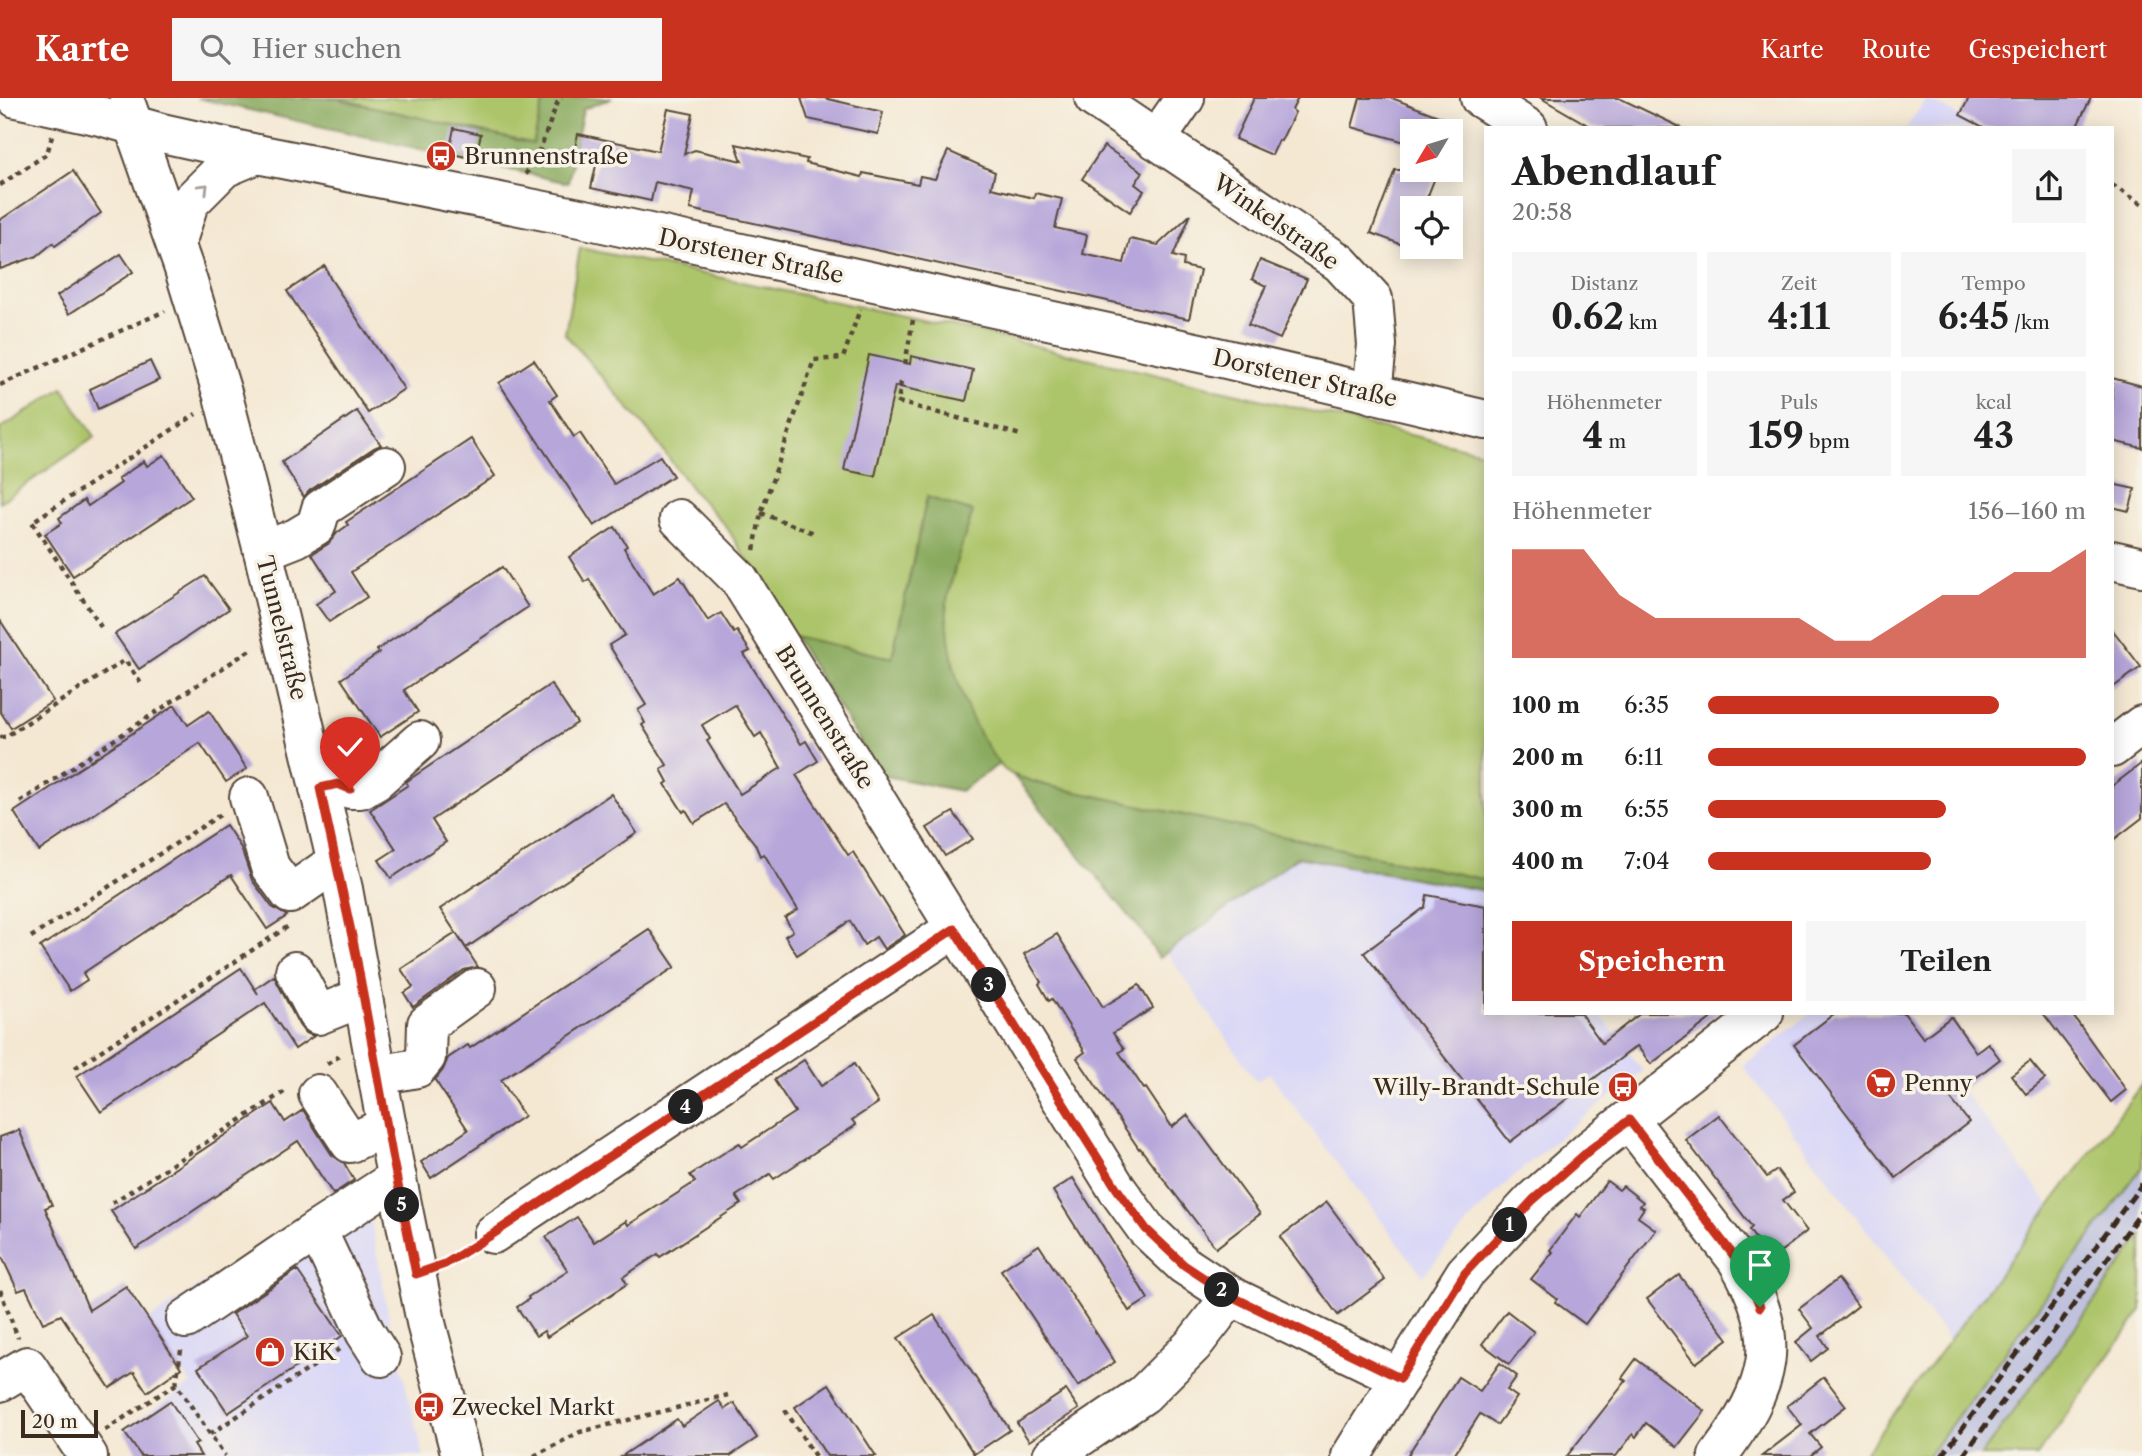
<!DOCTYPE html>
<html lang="de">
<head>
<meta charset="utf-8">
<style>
  body { margin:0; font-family:"Libre Caslon Text",serif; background:#f6f6f6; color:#222; height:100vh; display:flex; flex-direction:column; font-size:26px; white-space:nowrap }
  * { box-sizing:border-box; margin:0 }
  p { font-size:23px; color:#767676 }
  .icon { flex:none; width:38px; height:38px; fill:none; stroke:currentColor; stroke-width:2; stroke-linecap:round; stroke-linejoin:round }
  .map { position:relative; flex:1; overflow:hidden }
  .panel { position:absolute; left:1484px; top:28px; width:630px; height:889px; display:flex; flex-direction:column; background:#fff; border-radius:0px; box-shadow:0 4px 18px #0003 }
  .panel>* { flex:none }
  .needle { width:46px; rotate:232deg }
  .buttons { position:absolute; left:1400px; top:21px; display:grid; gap:14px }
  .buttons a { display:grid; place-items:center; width:63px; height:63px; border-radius:0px; background:#fff; box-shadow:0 4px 18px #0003; font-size:35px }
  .scale { position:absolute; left:21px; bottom:18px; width:77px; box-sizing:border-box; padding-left:7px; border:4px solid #3b2a1e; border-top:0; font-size:19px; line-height:24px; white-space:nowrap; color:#3b2a1e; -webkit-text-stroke:5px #f7f3e8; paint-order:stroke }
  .pin { position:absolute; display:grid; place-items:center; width:60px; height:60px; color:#fff; margin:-72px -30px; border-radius:50% 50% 50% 0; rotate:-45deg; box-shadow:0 0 7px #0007 }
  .pin .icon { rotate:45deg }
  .km { position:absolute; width:35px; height:35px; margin:-18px; border-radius:50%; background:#222; color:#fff; font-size:19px; line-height:35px; text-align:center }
  .round { display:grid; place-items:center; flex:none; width:74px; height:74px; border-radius:0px; background:#f6f6f6 }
  .overview { display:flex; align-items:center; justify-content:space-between; height:119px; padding:0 28px }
  h1 { font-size:38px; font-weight:700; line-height:52px }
  .stats { display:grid; grid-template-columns:repeat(3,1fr); gap:10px; height:119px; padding:7px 28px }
  .stats div { display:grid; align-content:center; border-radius:0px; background:#f6f6f6; text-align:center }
  .stats b { font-size:35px; font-weight:700 }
  .stats small { font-size:19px; font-weight:400 }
  .stats p { font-size:19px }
  .chart { height:196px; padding:14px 28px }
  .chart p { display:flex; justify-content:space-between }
  .chart svg { width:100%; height:126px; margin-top:7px; fill:#c8321e; opacity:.7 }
  .button { display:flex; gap:14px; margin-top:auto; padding:14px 28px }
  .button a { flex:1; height:80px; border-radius:0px; background:#c8321e; color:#fff; font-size:28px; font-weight:700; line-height:80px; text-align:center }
  .button a+a { background:#f6f6f6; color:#222 }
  ul { padding:0 28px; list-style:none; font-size:23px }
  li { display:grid; grid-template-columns:112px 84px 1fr; align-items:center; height:52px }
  li i { height:18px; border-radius:9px; background:#c8321e }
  header { display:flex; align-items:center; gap:42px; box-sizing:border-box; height:98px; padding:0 35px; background:#c8321e; color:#fff }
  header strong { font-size:33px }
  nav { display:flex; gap:38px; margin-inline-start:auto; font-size:24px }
  .search { width:490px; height:63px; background:#f6f6f6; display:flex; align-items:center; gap:18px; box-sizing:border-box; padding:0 24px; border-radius:0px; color:#767676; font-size:26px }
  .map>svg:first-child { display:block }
  .built { fill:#d9d7f7 }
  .industrial { fill:#c0c2dd }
  .green { fill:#adc56a; stroke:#747844; stroke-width:2 }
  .forest { fill:#8aaa5e; stroke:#626a3e; stroke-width:2 }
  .building { fill:#b6a6da; fill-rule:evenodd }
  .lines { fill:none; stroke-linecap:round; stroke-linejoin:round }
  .minor-casing { stroke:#574639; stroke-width:42 }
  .path { stroke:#574639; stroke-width:4.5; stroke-dasharray:5 5; stroke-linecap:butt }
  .minor { stroke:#fff; stroke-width:38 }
  .rail { stroke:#3b2a1e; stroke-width:5; stroke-dasharray:10 5; stroke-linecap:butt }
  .oneway { stroke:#a79f9a }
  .route-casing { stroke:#fff; stroke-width:14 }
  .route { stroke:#c8321e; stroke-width:9 }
  .labels { text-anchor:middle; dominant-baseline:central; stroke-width:7; stroke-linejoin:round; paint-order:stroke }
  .poi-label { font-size:23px; fill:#3b2a1e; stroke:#f7f3e8; text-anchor:start }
  .street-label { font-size:23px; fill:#3b2a1e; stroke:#f7f3e8 }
</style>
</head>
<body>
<header>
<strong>Karte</strong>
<div class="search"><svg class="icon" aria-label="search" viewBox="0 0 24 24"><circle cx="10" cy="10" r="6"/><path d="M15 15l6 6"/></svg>Hier suchen</div>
<nav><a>Karte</a><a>Route</a><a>Gespeichert</a></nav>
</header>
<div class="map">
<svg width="2142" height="1358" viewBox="0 0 2142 1358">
  <rect width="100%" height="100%" fill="#f7f3e8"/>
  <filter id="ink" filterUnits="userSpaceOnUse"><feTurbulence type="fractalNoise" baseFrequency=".0143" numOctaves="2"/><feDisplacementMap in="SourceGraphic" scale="14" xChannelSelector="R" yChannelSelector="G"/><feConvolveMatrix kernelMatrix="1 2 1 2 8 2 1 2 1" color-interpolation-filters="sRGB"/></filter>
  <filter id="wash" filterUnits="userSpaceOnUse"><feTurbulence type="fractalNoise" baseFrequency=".00686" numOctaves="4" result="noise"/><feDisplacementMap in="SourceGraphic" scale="28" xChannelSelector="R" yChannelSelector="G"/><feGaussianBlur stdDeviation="1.57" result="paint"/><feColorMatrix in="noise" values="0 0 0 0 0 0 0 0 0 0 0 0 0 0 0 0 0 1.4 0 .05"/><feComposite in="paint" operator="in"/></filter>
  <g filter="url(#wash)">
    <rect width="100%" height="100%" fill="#f4e8d3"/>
    <g class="built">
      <polygon points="1926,1 1927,1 1981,30 1906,30"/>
      <polygon points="1297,759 1486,793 1486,915 1599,915 1643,973 1570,1030 1511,1081 1472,1120 1423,1178 1269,975 1256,983 1167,855"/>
      <polygon points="1811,915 1904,915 2050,1107 1949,1242 1743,968"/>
      <polygon points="363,1081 391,1230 424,1358 140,1358 123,1332 191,1286 148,1222"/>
    </g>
    <polygon class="industrial" points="2142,1069 2142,1138 1981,1358 1928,1358"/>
    <g class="green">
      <polygon points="334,0 544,0 534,46"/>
      <path d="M580 150 969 232 1486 355V782L1044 687C1031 683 1014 680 1004 671 970 641 942 550 946 506 947 494 954 481 955 469 955 459 932 411 927 399L892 560 794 538 726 428 694 394 650 335 565 236Z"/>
      <polygon points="63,290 95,339 0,404 0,331"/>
      <polygon points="2142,986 2142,1069 1928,1358 1862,1358"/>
      <polygon points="2142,1138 2142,1212 2037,1358 1981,1358"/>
    </g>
    <g class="forest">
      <polygon points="197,0 334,0 533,46 544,0 612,0 583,11 568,85"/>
      <path d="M927 399 973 414C963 443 952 473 947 503 945 512 947 521 948 530 952 580 969 626 999 666L960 693 881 677 794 538 892 560Z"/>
      <polygon points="1013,677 1044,687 1486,782 1486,793 1297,759 1159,860 1141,832"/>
    </g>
    <g id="blocks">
      <g class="building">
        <polygon points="801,0 824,0 883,14 878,36 808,21"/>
        <polygon points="1254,0 1298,0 1292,12 1295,14 1281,43 1279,42 1272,57 1235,41"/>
        <polygon points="1360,0 1392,0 1456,25 1451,38 1451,33 1412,33 1412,46 1352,29"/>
        <polygon points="1541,0 1619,0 1682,30 1593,30"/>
        <polygon points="1969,0 2091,0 2076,30 1985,30 1960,17"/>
        <polygon points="668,11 693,16 684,56 695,52 742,63 736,46 807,61 806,65 862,79 863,75 918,86 920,78 935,81 948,53 995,74 991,90 1034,100 1035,95 1062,101 1055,130 1087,137 1083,156 1124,165 1130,141 1158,147 1191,116 1173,158 1184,161 1183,168 1200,172 1189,221 690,111 694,93 655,84 651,103 591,90 597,63 573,58 578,36 658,53"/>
        <polygon points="454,30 481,36 475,61 449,55"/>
        <polygon points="1104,48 1143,74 1135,86 1144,93 1130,114 1082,81"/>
        <polygon points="1395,72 1438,72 1423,110 1412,110 1412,139 1408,149 1371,135"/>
        <polygon points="73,73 101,115 55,148 53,145 37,158 0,171 0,122"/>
        <polygon points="121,156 133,174 69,216 57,198"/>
        <polygon points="1260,162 1307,181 1280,241 1248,227 1266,188 1252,181"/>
        <polygon points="325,168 330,180 404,291 368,315 287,193"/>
        <polygon points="869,257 910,266 911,258 973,272 966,303 895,288 875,378 844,372"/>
        <polygon points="534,262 557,297 550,302 574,339 580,335 614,386 660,358 673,378 594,428 499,285"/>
        <polygon points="150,263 159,282 98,311 90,291"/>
        <polygon points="2112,280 2142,288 2142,350 2112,343"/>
        <polygon points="357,313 381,347 374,350 309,393 304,399 282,364"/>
        <polygon points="471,341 495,378 351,474 367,499 329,524 316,506 336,493 312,456 328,446 337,435 348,427 346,424"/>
        <polygon points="164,357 192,399 73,478 45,436 62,425 59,420 84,402 88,408 121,385 118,381 144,363 147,368"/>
        <polygon points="2112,386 2135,391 2129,413 2112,409"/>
        <path d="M615 429 627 448 624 450 653 496 680 479 708 523 721 515 734 535 737 533 750 553 744 556 801 646 806 643 818 663 796 677 848 757 853 754 905 837 884 851 876 839 864 847 850 823 797 857 785 838 793 833 785 820 798 812 764 756 760 758 755 746 724 706 694 725 686 712 683 714 665 686 668 684 661 671 667 667 642 627 645 625 638 612 646 607 609 547 625 537 589 481 585 484 569 459ZM735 607 755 639 761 635 781 670 740 696 707 643 710 641 702 627Z"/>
        <polygon points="502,469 528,509 404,592 418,614 380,639 341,581 379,555 377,552"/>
        <polygon points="205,478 229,511 139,571 115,536"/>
        <polygon points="0,522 53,603 11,630 0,613"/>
        <polygon points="2112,531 2141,569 2112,590"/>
        <polygon points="551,586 577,625 432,722 446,744 391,780 379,762 396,751 370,712 408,687 406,684 413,679"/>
        <polygon points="175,607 188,627 209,613 247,671 226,684 200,645 39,753 14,714"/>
        <polygon points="2142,665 2142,720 2112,743 2112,688"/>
        <polygon points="611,696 637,735 466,850 440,811"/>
        <polygon points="953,714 973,741 945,758 927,730"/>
        <polygon points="226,727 241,750 252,782 272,809 287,818 267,831 231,777 83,875 87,882 70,893 40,849"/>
        <polygon points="1427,797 1486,808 1486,915 1580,915 1602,945 1641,915 1718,915 1651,966 1637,948 1510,1044 1364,855 1425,809"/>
        <polygon points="649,831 675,869 501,982 524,1018 431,1080 421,1064 468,1032 435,982 443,972 448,960 468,947 470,950"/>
        <polygon points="456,835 478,869 464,872 413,909 404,895 413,889 401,871"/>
        <polygon points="1057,836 1103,909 1139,887 1153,910 1113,935 1124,951 1119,954 1144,991 1146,990 1172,1029 1187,1017 1260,1116 1216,1150 1140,1050 1139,1051 1077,960 1085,954 1052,901 1049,903 1039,886 1041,884 1024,856"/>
        <polygon points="241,870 258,896 255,891 274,878 299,927 305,935 314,938 295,951 265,905 101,1014 77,978"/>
        <polygon points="1835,915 1904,915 1923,940 1951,919 1976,954 1988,945 2000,961 1950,1000 1969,1024 1896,1080 1794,947"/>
        <polygon points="2043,915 2071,915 2126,992 2111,1004"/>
        <polygon points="804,962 821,988 854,966 878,1005 852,1022 856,1027 774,1081 770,1076 736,1098 741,1106 660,1159 658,1156 623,1179 627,1186 547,1239 544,1233 536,1238 517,1209 529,1201 528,1199 568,1173 546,1139 577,1119 594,1144 626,1123 628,1127 695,1084 690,1077 739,1045 742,1049 795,1014 774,982"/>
        <polygon points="2030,963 2045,981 2026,996 2011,977"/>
        <polygon points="273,1005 285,1024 303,1012 332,1057 344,1065 354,1082 333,1096 298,1043 136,1151 111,1113"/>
        <polygon points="1719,1017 1767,1079 1777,1072 1794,1094 1783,1102 1807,1133 1771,1161 1749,1132 1752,1129 1686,1042"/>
        <polygon points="19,1032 52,1107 45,1110 89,1212 126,1188 181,1270 147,1294 134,1274 110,1290 61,1217 43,1225 26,1190 18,1193 0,1155 0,1039"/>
        <polygon points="1073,1080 1148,1201 1129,1213 1053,1093"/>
        <polygon points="1607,1083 1619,1092 1623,1088 1643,1104 1640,1108 1644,1110 1638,1119 1656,1132 1585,1226 1555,1204 1557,1201 1531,1181 1553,1154 1550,1152 1577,1116 1580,1119"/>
        <polygon points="1327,1104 1385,1182 1338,1217 1280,1139"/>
        <polygon points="1039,1147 1115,1264 1078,1288 1001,1172"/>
        <polygon points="297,1172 342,1238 228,1315 198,1270 247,1238 232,1216"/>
        <polygon points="1679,1177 1728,1241 1696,1265 1647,1201"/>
        <polygon points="1838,1181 1858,1208 1820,1238 1828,1250 1811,1263 1796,1244 1813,1230 1799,1211"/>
        <polygon points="1507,1213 1534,1234 1509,1266 1482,1246"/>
        <polygon points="934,1217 1010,1332 974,1356 898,1240"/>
        <polygon points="1636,1261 1705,1313 1677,1349 1646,1325 1636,1339 1633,1336 1616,1358 1567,1358 1626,1283 1622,1280"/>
        <polygon points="1500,1265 1517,1278 1507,1292 1517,1299 1497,1327 1480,1316 1453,1358 1407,1358 1458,1279 1480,1293"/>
        <polygon points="1824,1279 1846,1308 1810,1336 1821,1349 1810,1358 1762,1358 1802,1327 1787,1308"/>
        <polygon points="829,1286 876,1358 827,1358 795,1309"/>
        <polygon points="1066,1292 1079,1311 1029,1343 1017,1325"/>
        <polygon points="170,1303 198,1345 194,1347 201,1358 141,1358 124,1334"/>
        <polygon points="719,1303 725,1311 734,1305 757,1340 730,1358 622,1358 677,1321 682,1328"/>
      </g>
    </g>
  </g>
  <g filter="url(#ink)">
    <use href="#blocks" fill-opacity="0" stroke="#574639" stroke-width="2"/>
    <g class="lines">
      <g class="minor-casing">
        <g id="minor">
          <polyline points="16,0 100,18 162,35 257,56 585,121 1209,257 1486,322"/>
          <polyline points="1094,0 1340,165 1373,201 1377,247 1372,296"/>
          <polyline points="1480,0 1528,30"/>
          <polyline points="127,9 183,168 223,298 263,453 343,791 393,1062 427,1229 461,1358"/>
          <polyline points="1156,42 1185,0"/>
          <polyline points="176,146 189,105 224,70 257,56"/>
          <polyline points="679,421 739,481 1117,1091 1146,1131 1184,1167 1231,1198 1400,1280"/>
          <polyline points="263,453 296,440 316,428 321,411 386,368"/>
          <polyline points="2112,462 2142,469"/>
          <polyline points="2112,650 2142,627"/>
          <polyline points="319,690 338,686 350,691 361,691 376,682 420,643"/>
          <polyline points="249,699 270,769 290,796 336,764"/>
          <polyline points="295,873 318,917 363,899"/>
          <polyline points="378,977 417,970 426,959 427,926 477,890"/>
          <polyline points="318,996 350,1045 387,1028"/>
          <path d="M1629 1022 1737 1162C1785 1242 1771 1287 1718 1358"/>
          <polyline points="493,1136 955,830"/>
          <polyline points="186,1221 317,1132"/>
          <polyline points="381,1259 365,1234 317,1132 397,1080"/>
          <polyline points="0,1284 27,1268 88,1358"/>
          <polyline points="1052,1358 1144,1296 1193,1247 1231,1198"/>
          <polyline points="1351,1358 1465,1175 1533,1102 1592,1050 1764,915"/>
        </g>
      </g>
      <g class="path">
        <polyline points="529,76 523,72 540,51 558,3 562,0"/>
        <polyline points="0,87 47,56 52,38"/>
        <polyline points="2112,87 2142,106"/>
        <polyline points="905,266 913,222"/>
        <polyline points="901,284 898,304 1021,337"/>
        <polyline points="0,287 165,213"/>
        <polyline points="761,415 814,435"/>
        <polyline points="754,452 761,415 814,262 843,260 860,211"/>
        <polyline points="101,529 32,424 196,316"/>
        <polyline points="0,639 5,639 125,562 142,587"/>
        <polyline points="20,704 253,550"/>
        <polyline points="31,839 223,715"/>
        <polyline points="327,966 343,956"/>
        <polyline points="75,970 290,827"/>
        <polyline points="112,1105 287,992"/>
        <polyline points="446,1165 469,1151"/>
        <polyline points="0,1192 18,1240"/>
        <polyline points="176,1286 181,1252"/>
        <polyline points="785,1312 815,1358"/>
        <polyline points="105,1332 176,1286 225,1358"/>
        <polyline points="210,1336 341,1250"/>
        <polyline points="534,1358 580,1334 728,1297"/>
      </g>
      <use href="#minor" class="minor"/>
      <g class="rail">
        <polyline points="1942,1358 2142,1086"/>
        <polyline points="1963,1358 2142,1113"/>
      </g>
    </g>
    <defs><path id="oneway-chevron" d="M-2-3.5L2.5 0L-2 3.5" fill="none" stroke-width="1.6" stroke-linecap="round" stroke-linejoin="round" transform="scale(1.75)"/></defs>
    <use class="oneway" href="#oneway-chevron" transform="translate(204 90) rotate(-45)"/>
  </g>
  <g class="lines" filter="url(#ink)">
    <g class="route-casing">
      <polyline id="route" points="350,691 338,686 320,690 355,852 393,1062 416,1176 445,1166 493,1136 954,831 1117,1091 1146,1131 1184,1167 1231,1198 1400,1280 1465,1175 1533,1102 1592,1050 1629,1022 1737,1162 1751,1185 1760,1209"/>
    </g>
    <use href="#route" class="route"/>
  </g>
  <defs>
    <g id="bus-disc" transform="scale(1.575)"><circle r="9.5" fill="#c8321e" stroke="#f7f3e8"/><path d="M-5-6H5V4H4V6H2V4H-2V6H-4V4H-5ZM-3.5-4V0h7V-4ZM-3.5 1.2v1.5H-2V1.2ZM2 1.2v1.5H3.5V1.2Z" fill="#fff"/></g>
    <g id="supermarket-disc" transform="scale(1.575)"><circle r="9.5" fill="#c8321e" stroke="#f7f3e8"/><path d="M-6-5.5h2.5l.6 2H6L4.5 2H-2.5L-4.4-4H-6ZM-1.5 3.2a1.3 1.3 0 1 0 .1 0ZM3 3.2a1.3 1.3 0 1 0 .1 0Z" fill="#fff"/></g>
    <g id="shop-disc" transform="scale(1.575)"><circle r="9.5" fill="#c8321e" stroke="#f7f3e8"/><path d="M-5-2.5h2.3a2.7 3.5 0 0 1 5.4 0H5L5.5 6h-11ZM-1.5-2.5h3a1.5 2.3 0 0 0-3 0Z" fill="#fff"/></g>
  </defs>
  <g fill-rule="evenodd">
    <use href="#bus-disc" x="441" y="58"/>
    <use href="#supermarket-disc" x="1881" y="985"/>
    <use href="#bus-disc" x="1623" y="989"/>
    <use href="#shop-disc" x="270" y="1254"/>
    <use href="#bus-disc" x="429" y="1309"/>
  </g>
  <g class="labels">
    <g class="poi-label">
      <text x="464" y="58">Brunnenstraße</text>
      <text x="1904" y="985">Penny</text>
      <text x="1600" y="989" text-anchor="end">Willy-Brandt-Schule</text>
      <text x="293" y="1254">KiK</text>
      <text x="452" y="1309">Zweckel Markt</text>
    </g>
    <g class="street-label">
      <text transform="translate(1276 124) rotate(35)">Winkelstraße</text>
      <text transform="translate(751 158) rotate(12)">Dorstener Straße</text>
      <text transform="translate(1305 280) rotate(13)">Dorstener Straße</text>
      <text transform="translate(282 530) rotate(76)">Tunnelstraße</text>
      <text transform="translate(825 619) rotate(58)">Brunnenstraße</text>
    </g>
  </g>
</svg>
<div class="buttons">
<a><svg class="needle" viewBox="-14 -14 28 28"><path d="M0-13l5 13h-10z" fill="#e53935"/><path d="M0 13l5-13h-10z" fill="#767676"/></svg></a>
<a><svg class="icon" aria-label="locate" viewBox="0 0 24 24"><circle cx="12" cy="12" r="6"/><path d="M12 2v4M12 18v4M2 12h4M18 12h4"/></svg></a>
</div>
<div class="scale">20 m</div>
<div class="pin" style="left:1760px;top:1209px;background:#1e9e55"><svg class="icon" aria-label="arrive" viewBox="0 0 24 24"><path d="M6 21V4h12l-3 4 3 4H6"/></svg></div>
<div class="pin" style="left:350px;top:691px;background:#d93025"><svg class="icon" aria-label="check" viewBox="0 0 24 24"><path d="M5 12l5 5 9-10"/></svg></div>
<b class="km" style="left:1510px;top:1127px">1</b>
<b class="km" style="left:1222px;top:1192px">2</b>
<b class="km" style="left:989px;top:887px">3</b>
<b class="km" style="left:686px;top:1009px">4</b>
<b class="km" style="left:402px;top:1107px">5</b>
<section class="panel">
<div class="overview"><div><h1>Abendlauf</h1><p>20:58</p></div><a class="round"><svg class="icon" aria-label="share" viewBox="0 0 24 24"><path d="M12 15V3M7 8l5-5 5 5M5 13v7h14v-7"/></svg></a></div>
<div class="stats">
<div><p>Distanz</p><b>0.62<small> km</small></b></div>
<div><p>Zeit</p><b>4:11</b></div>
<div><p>Tempo</p><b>6:45<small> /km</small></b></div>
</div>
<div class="stats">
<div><p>Höhenmeter</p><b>4<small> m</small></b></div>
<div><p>Puls</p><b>159<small> bpm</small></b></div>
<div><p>kcal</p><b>43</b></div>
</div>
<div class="chart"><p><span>Höhenmeter</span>156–160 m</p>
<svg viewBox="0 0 160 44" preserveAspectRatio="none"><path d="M0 44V6L10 6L20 6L30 22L40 30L50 30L60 30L70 30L80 30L90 38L100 38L110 30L120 22L130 22L140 14L150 14L160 6V44z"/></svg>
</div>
<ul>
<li><b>100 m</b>6:35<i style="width:77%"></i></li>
<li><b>200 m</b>6:11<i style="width:100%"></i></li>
<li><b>300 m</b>6:55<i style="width:63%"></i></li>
<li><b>400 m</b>7:04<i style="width:59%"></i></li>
</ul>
<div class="button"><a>Speichern</a><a>Teilen</a></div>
</section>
</div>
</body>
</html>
